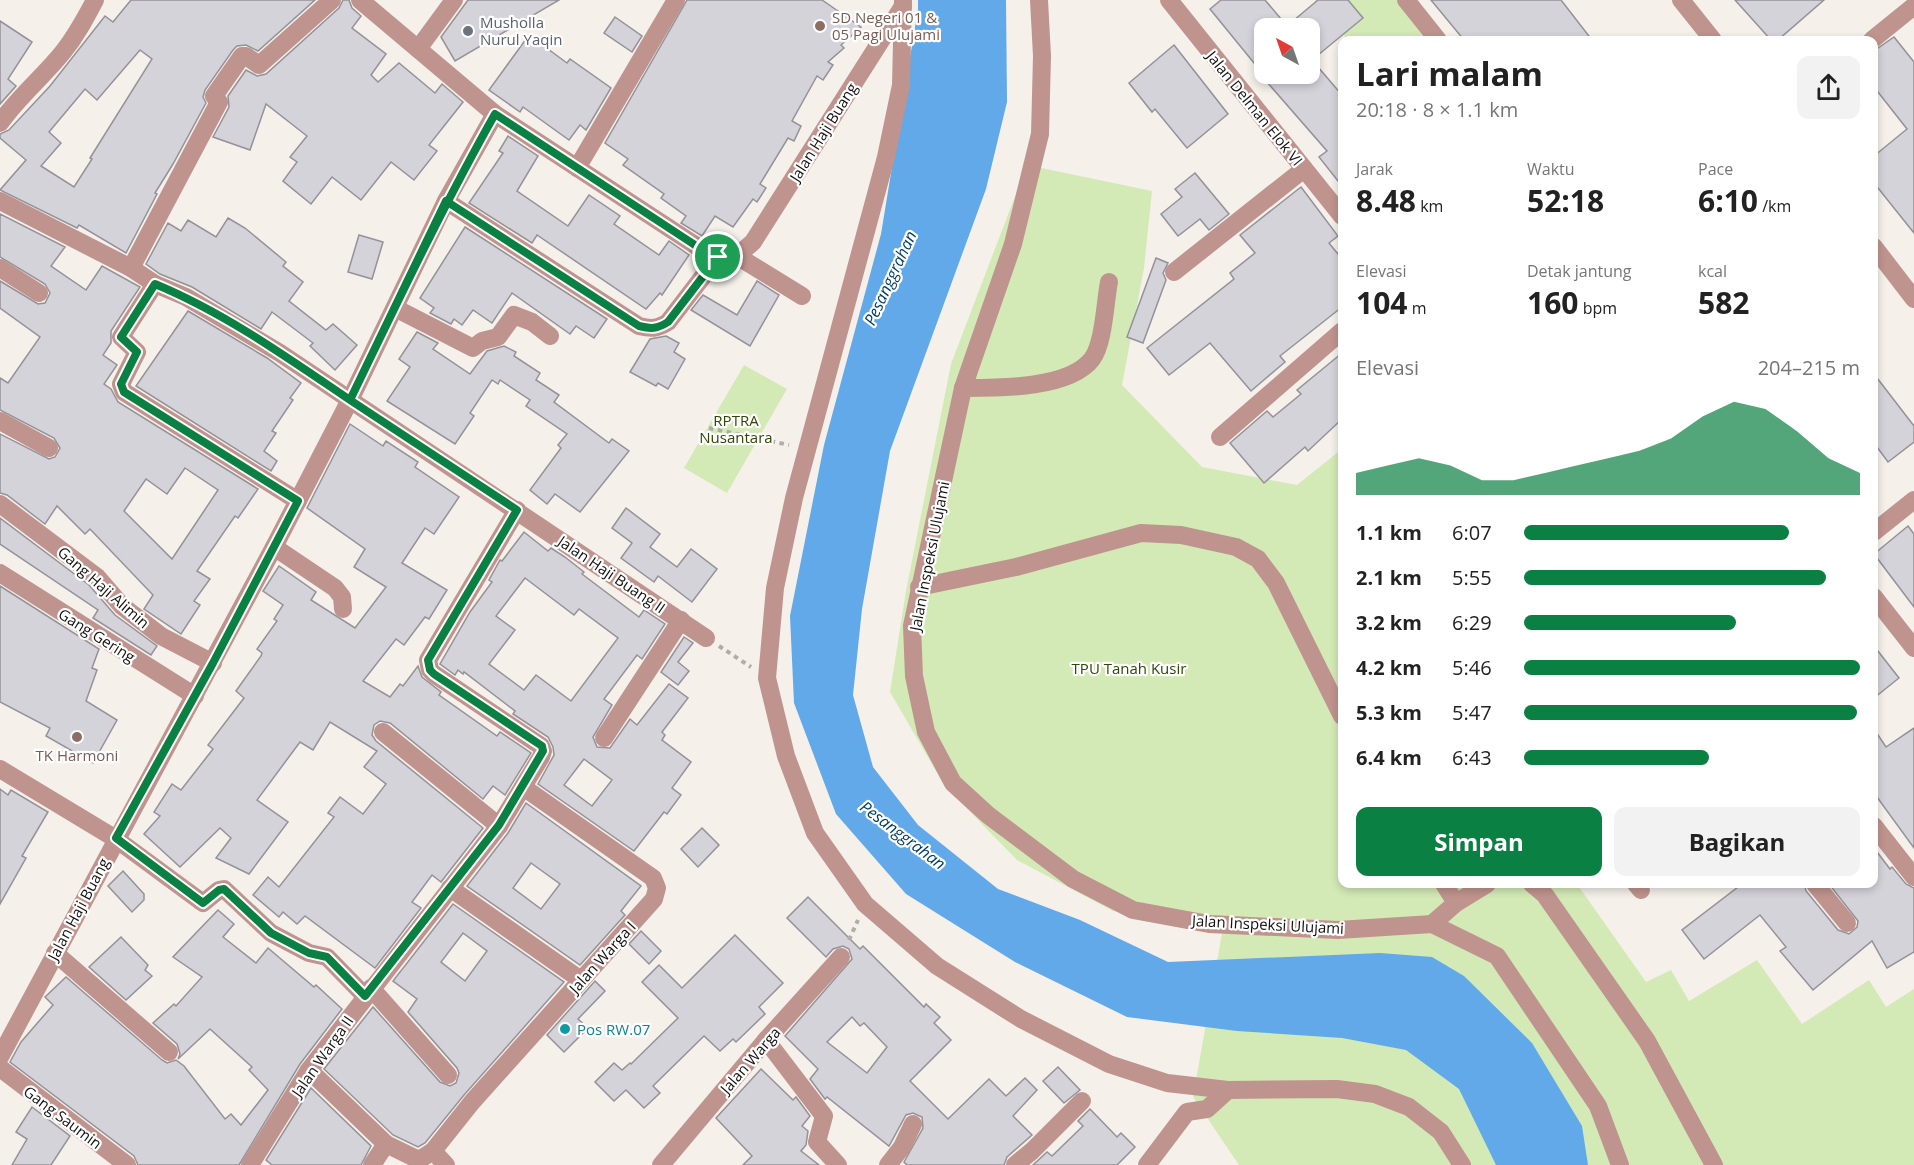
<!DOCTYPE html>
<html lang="id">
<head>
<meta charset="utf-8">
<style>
  body { margin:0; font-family:"Open Sans",sans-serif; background:#f2f2f2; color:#222; height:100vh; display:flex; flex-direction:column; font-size:22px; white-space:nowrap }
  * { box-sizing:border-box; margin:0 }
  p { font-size:20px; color:#767676 }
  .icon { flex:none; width:33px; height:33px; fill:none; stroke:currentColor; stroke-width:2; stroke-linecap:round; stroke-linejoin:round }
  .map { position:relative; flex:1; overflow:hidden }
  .side { position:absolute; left:1338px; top:36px; width:540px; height:852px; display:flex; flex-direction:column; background:#fff; border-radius:12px; box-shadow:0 3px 9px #0003 }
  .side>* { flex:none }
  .needle { width:39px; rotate:320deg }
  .tools { position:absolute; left:1254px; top:18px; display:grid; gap:12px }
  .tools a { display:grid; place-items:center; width:66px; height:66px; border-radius:12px; background:#fff; box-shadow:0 3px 9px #0003; font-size:30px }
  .pin { position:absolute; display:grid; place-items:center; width:51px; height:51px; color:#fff; margin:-26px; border:3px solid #fff; border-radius:50%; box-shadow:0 2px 6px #0007 }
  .round { display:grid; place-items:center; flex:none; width:63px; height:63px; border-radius:12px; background:#f2f2f2 }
  .summary { display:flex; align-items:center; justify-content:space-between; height:102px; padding:0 18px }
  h1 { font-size:33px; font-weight:700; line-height:45px }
  .figures { display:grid; grid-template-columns:repeat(3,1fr); gap:9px; height:102px; padding:6px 18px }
  .figures div { display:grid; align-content:center }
  .figures b { font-size:30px; font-weight:700 }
  .figures small { font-size:16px; font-weight:400 }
  .figures p { font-size:16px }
  .chart { height:168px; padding:12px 18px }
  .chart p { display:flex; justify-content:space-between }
  .chart svg { width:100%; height:108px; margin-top:6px; fill:#0b8043; opacity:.7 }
  .cta { display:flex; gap:12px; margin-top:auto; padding:12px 18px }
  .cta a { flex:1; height:69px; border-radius:12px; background:#0b8043; color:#fff; font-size:24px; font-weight:700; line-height:69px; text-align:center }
  .cta a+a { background:#f2f2f2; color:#222 }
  ul { padding:0 18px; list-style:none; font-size:20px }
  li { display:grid; grid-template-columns:96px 72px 1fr; align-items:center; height:45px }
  li i { height:15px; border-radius:8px; background:#0b8043 }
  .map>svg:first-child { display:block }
  .green { fill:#d3eab6 }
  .water { fill:#61a9e9 }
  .building { fill:#d5d3da; stroke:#949198; stroke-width:1.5; fill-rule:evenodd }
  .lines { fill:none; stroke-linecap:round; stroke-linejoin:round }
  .path { stroke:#b0aca7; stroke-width:4; stroke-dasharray:4.5 4.5; stroke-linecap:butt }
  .minor { stroke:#c0948e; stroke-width:18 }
  .route-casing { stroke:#fff; stroke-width:12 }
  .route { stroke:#0b8043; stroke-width:8 }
  .education-dot { fill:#8d6e63; stroke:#fefefe; stroke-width:2 }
  .worship-dot { fill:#6b7280; stroke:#fefefe; stroke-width:2 }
  .culture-dot { fill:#0f9aa8; stroke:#fefefe; stroke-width:2 }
  .labels { text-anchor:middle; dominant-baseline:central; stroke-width:4.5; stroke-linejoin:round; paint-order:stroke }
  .education-label { font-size:15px; fill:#785e54; stroke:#fefefe; text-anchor:start }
  .worship-label { font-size:15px; fill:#5b616d; stroke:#fefefe; text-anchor:start }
  .street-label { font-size:15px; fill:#141210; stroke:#fefefe }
  .park-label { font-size:15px; fill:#304605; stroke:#fefefe }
  .culture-label { font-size:15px; fill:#0d838f; stroke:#fefefe; text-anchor:start }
  .water-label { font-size:16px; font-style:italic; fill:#013b64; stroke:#fefefe }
</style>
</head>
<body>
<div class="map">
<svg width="1914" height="1165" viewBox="0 0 1914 1165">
  <rect width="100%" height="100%" fill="#f5f0ea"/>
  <g class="green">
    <polygon points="1315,0 1399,0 1431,40 1348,40"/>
    <polygon points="1027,165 1152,191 1144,268 1122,385 1202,467 1297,485 1342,449 1342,884 1577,884 1646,982 1671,970 1689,1001 1757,960 1802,1024 1869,980 1886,1007 1914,989 1914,1165 1239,1165 1193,1097 1223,928 1113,911 1017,860 944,785 890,692 906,591 951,364"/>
    <polygon points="744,365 787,389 727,493 684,468"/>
  </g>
  <polygon class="water" points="918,0 1006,0 1007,102 986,189 890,451 862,609 853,695 873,767 918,825 998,889 1080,920 1168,962 1380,953 1432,957 1464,976 1532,1043 1582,1126 1588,1165 1496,1165 1459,1089 1406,1050 1342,1038 1237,1031 1127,1017 1015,962 906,894 836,814 794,703 790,616 824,445 881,234 918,9"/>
  <g class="building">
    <path d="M131 0H315L258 51 246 45 237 46 233 50 205 90 203 97 206 103 173 164 155 193 157 194 126 253 79 225 77 228 0 190 26 160 0 138V134L9 130 50 86 105 16 113 22ZM140 50 152 59 90 158 92 159 74 187 41 166 61 143 49 132 85 89 97 100Z"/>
    <polygon points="343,0 349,0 352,8 361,16 352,28 386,54 371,75 378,82 399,63 435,93 442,84 463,102 429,145 437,151 414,180 391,162 361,200 332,177 311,204 283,181 297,162 290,157 307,136 266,104 250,150 213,137 229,107 228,96 246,70 257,76 266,74 339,8"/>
    <polygon points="468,0 559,0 455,61 441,37"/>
    <polygon points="687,0 822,0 861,27 841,45 844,48 828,62 833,65 823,80 817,76 792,121 801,126 794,141 788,138 760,184 766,188 757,202 753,199 733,227 715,216 702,236 681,223 686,216 661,198 664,194 623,165 628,159 605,143"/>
    <path d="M1221 0H1265L1287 26 1318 0H1348L1363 18 1312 60 1342 95V186L1319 157 1327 151 1260 74H1263L1210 9ZM1264 28H1310V74H1264Z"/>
    <polygon points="1431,0 1561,0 1592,40 1464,40"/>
    <polygon points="1735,0 1824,0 1778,40 1771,40"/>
    <polygon points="615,17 642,36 632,52 604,33"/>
    <polygon points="0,21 32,42 8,79 16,86 0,104"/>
    <polygon points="529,35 567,63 570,59 611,88 586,130 580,125 569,140 523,107 520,112 489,90"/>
    <polygon points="1894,37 1914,62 1914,233 1874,183 1874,156 1907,129 1874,87 1874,51"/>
    <polygon points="1174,45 1228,114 1187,148 1155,109 1152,112 1129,83"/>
    <polygon points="508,136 538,156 517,191 568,226 589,195 620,216 614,224 659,255 669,241 689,255 662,295 660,293 646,309 537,235 532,243 469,203 503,153 499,151"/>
    <polygon points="1195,173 1229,214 1209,230 1200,219 1178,236 1161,214 1182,197 1175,189"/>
    <polygon points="1301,187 1338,236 1329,243 1342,259 1342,307 1280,356 1285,362 1251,391 1210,343 1169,375 1147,348 1234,279 1230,273 1255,253 1240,235"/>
    <path d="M0 214 65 247 51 266 86 290 102 266 140 287 111 331V343L103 355 117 365 104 384 111 389 118 402 258 489 238 518 235 516 197 571 210 579 194 601 200 605 181 634 144 609 153 595 90 529 85 534 57 506 45 524 7 495 0 493V434L49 459 55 457 60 448 54 438 0 410V378L8 383 40 337 0 308V281L38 304 45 303 50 293 45 284 0 257ZM185 468 218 490 172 559 124 511 146 479 167 494Z"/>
    <polygon points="228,218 245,228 286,262 283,266 303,282 289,301 326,330 333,324 357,345 335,370 310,346 313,343 272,312 261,329 192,287 160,274 146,264 168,223 181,231 188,220 216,237"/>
    <polygon points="465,227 607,319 594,338 576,326 570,334 512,293 492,323 473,310 462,325 454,319 451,324 430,313 434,308 420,298"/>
    <polygon points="359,235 383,242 372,279 348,272"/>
    <polygon points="1156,258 1168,263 1163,273 1166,280 1143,343 1127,337"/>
    <polygon points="757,281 779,295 750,346 691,310 703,295 737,315"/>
    <polygon points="188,311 267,358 301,383 290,398 293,400 272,431 276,433 264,451 277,461 271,471 136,386"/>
    <polygon points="417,332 438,343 433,349 470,374 487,351 504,346 516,352 514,356 540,373 536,380 559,395 554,402 609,443 612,439 629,451 580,512 555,494 547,504 530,490 561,448 558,445 567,434 526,406 530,400 500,380 498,384 492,380 470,413 474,416 455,444 387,401 410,367 399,359"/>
    <polygon points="666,336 679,343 674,352 685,359 668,389 658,383 656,386 630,372 650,339"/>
    <polygon points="1342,353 1342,419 1308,451 1305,447 1264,483 1230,443 1267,411 1273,417 1301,394 1297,390"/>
    <polygon points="1874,374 1914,426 1914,442 1888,462 1874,443"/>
    <polygon points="350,424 383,446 386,441 418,462 415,467 459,497 434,534 425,528 402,563 447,590 429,619 425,617 404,645 396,639 363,681 390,697 400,684 403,686 418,666 422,677 441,692 439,695 497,736 500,732 531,753 505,795 493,786 483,799 390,723 380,721 374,725 372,735 376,741 483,828 441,882 432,875 412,902 421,908 375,968 305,916 297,924 283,912 279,917 253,895 268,877 279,887 334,817 328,813 340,797 363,814 386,784 364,767 377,751 330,722 313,750 300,742 257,800 288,822 249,874 216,858 231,838 220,828 180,867 144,834 160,816 154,812 172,784 181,790 213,749 208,745 244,698 236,691 261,656 262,653 257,649 277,621 274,619 283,605 263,591 279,566 316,592 311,600 355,628 386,587 354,567 365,549 307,508"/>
    <polygon points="626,508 660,534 650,547 677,567 691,549 717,569 692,602 658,576 654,582 621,558 632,543 612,528"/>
    <polygon points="0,518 89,585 115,615 157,646 151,655 93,618 98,610 0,544"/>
    <polygon points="1908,526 1914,534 1914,607 1874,554"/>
    <path d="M524 532 548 551 551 548 565 557 584 572 582 574 639 617 644 610 665 624 642 659 637 655 604 699 612 705 593 737 597 747 610 748 630 719 637 725 669 684 688 698 662 732 665 735 662 740 691 762 672 788 681 795 667 814 664 812 634 851 538 784 554 755 553 747 548 737 513 714 515 711 464 672 463 674 458 670 455 675 440 664 470 612 492 582 489 580 500 560 502 561ZM525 578 574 615 579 609 618 638 571 701 536 675 524 690 489 664 515 630 496 616ZM584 759 612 780 592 806 564 785Z"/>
    <polygon points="0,586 99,649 92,668 97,670 86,701 117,720 93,763 46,736 50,728 0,702"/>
    <polygon points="684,637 693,643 678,662 689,671 678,685 661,672"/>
    <polygon points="1874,646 1899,678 1874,698"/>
    <polygon points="1914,728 1914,848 1874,793 1874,729 1886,747"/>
    <polygon points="0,789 8,795 11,790 48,812 22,856 26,858 0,904"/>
    <path d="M526 803 641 886 621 911 625 915 580 965 467 886 508 833ZM531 863 560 884 541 909 513 888Z"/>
    <polygon points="702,828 719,845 698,867 681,849"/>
    <polygon points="1874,848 1890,869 1892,867 1906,884 1914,888 1914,952 1887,968 1872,941 1813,990 1780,951 1786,947 1760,915 1704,959 1682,930 1742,884 1804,884 1806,891 1838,930 1849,934 1857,927 1858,921 1829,884 1874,884"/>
    <polygon points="123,871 144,894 144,900 132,912 108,886"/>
    <path d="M808 897 860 949 863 946 924 1007 926 1004 940 1017 934 1023 951 1040 910 1081 948 1119 989 1079 1006 1096 1025 1078 1037 1090 1013 1116 1032 1135 1007 1157 1004 1165H907L904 1162 923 1128 922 1117 913 1113 906 1115 889 1146 827 1097 825 1099 810 1079 818 1069 785 1036 852 959 849 949 843 946 833 949 826 957 787 918ZM852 1017 860 1026 864 1023 887 1047 867 1073 827 1042Z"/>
    <path d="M453 904 564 982 464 1095 425 1143 418 1147 393 1135 324 1069 373 1007 440 1082 450 1086 456 1083 459 1073 457 1068 408 1012 417 999 393 981ZM463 933 487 951 465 981 441 962Z"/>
    <polygon points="218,910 234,924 223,937 256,963 268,948 314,987 316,985 342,1009 300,1064 239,1165 138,1165 134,1156 10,1062 21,1042 53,1005 45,997 66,977 162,1060 167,1063 176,1060 184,1066 225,1119 231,1114 241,1125 268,1090 249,1070 252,1067 210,1029 178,1059 180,1054 177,1044 153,1023 174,1004 176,1006 202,977 173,957"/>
    <polygon points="641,931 661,951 649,964 629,944"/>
    <polygon points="735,935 783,983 759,1007 765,1014 736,1042 733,1039 720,1051 704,1036 653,1086 660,1093 644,1108 626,1090 614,1101 595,1082 614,1063 622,1070 630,1063 631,1064 678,1018 642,982 659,965 682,988"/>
    <polygon points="121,937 148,965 145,970 152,976 126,1000 89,967"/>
    <polygon points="595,981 605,991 578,1019 588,1028 564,1052 547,1035"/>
    <polygon points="1058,1067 1080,1090 1064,1103 1043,1081"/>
    <polygon points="761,1069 793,1100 796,1097 810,1116 802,1126 808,1131 806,1145 801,1151 819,1165 743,1165 752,1156 716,1118"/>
    <polygon points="311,1088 371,1146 361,1165 272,1165 266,1160"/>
    <polygon points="32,1107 70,1136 51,1165 12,1165 27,1139 16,1132"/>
    <polygon points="1090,1109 1117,1137 1121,1133 1135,1147 1117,1165 1033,1165 1047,1152 1052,1156 1083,1126 1078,1121"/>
  </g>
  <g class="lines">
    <g class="path">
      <polyline points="709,428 789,445"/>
      <polyline points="719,646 751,667"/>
      <polyline points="849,940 858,920"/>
    </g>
    <g class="minor">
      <polyline points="360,0 495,114 698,247 718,257 737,256 802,296"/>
      <polyline points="903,0 901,85 886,157 794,498 775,588 767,678 786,756 815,833 865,904 937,966 1021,1019 1109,1064 1167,1083 1228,1090 1337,1089 1375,1094 1409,1107 1441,1132 1462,1165"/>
      <polyline points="1039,0 1042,56 1040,134 1013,244 963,388 912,626 914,676 926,732 953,783 988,815 1073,879 1133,910 1209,924 1338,930 1432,924 1497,956 1598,1106 1620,1165"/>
      <polyline points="1169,0 1342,216"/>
      <polyline points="1406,0 1438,40"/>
      <polyline points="1681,0 1713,40"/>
      <polyline points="1872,40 1914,6"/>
      <polyline points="418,49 454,0"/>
      <path d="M0 123C18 97 43 77 63 52 76 36 85 19 95 0"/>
      <polyline points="577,168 676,0"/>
      <polyline points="0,201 131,268 155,284 186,297 280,353 706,638"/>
      <path d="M446 201 639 326C651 329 657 329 668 322L718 257"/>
      <polyline points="1874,247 1914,299"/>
      <polyline points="737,256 753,242 903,6"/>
      <polyline points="0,268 39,293"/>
      <polyline points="131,268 219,102 214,96 242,56 246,56 259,65 332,0"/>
      <polyline points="1174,272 1304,169"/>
      <polyline points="155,284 121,337 137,352 121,384 124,392 298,501"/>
      <polyline points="395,308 473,348 482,341 498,337 514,315 532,322 550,336"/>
      <path d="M963 388C998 388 1069 389 1092 359 1104 343 1105 302 1109 282"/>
      <polyline points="0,421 49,448"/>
      <polyline points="1220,437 1342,331"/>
      <polyline points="0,504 97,577 122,606 161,636 213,663"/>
      <polyline points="1874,532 1914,500"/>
      <polyline points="274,547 335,588 342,597 343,609"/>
      <polyline points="0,573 195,696"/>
      <polyline points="919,587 1016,567 1141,533 1181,535 1236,547 1258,559 1276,583 1342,716"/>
      <polyline points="1874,597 1914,648"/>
      <polyline points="383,732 499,826"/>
      <polyline points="604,738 681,620"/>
      <polyline points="0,769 116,839 203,903 219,890 224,889 271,933 309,953 327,957 365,996"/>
      <polyline points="1874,826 1914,877"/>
      <polyline points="1532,884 1545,895 1647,1041 1714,1165"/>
      <polyline points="1636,884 1641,890"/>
      <polyline points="1815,884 1847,923"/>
      <polyline points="450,888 581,980"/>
      <polyline points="1456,903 1487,884"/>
      <polyline points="1432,924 1456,903 1444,884"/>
      <polyline points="55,953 169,1052"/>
      <polyline points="371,988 448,1075"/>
      <polyline points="766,1040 824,1116 817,1142 838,1165"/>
      <polyline points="0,1057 274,547 350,400 446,201 495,114"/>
      <polyline points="0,1068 127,1165"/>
      <polyline points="309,1070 386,1144"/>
      <polyline points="433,1151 446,1165"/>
      <polyline points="250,1165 309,1070 499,826 541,757 543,751 541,746 434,674 430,670 428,660 517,510"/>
      <polyline points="372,1165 386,1144 419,1160 433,1151 472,1102 654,899 657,888 653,878 523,787"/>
      <polyline points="661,1165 766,1040 841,957"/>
      <polyline points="888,1165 902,1147 913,1124"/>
      <polyline points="1015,1165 1032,1151 1082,1101"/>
      <polyline points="1147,1165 1187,1112 1207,1109 1228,1090"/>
    </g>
  </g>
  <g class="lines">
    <g class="route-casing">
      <path id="route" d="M718 257 668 322C657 329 651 329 639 326L446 201 350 400C288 358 225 313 155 284L121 337 137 352 121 384 124 392 298 501 213 663 116 838 203 903 219 890 224 889 271 933 309 953 327 957 365 996 499 825 543 751 542 746 434 674 430 670 428 660 517 510 350 400C397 303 442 208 495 114L698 247 718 257"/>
    </g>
    <use href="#route" class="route"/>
  </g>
  <g class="education-dot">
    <circle cx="820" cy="26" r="6"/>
    <circle cx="77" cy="737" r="6"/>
  </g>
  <circle class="worship-dot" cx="468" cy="31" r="6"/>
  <circle class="culture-dot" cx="565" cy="1029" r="6"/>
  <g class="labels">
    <g class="education-label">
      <text x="832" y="17">SD Negeri 01 &amp;<tspan x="832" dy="17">05 Pagi Ulujami</tspan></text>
      <text x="77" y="755" text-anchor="middle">TK Harmoni</text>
    </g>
    <g class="worship-label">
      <text x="480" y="22">Musholla<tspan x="480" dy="17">Nurul Yaqin</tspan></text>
    </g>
    <g class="street-label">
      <text transform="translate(1255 108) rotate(51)">Jalan Delman Elok VI</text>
      <text transform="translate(823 132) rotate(-58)">Jalan Haji Buang</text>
      <text transform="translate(929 556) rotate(-79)">Jalan Inspeksi Ulujami</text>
      <text transform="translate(612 574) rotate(34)">Jalan Haji Buang II</text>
      <text transform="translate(104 587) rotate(41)">Gang Haji Alimin</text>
      <text transform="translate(97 635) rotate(32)">Gang Gering</text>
      <text transform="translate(78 909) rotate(-62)">Jalan Haji Buang</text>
      <text transform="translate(1268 924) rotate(3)">Jalan Inspeksi Ulujami</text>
      <text transform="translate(602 957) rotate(-48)">Jalan Warga I</text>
      <text transform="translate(322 1056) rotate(-55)">Jalan Warga II</text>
      <text transform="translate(750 1060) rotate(-49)">Jalan Warga</text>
      <text transform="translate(63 1117) rotate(37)">Gang Saumin</text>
    </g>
    <g class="park-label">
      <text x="736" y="420">RPTRA<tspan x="736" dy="17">Nusantara</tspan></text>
      <text x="1129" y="668">TPU Tanah Kusir</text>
    </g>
    <g class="culture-label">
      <text x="577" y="1029">Pos RW.07</text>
    </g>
    <g class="water-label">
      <text transform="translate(890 278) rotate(-65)">Pesanggrahan</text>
      <text transform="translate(903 835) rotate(37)">Pesanggrahan</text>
    </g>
  </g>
</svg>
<div class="tools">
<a><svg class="needle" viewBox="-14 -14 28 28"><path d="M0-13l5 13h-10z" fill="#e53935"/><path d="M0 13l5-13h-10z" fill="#767676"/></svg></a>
</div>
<div class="pin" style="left:718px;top:257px;background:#1e9e55"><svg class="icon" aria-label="arrive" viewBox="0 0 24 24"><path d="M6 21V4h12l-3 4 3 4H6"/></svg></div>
<section class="side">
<div class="summary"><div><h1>Lari malam</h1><p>20:18 · 8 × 1.1 km</p></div><a class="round"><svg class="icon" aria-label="share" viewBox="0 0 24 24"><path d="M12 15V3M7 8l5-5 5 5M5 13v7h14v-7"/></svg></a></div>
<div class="figures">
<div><p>Jarak</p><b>8.48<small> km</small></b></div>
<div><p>Waktu</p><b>52:18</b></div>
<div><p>Pace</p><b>6:10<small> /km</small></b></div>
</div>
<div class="figures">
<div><p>Elevasi</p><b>104<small> m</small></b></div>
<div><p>Detak jantung</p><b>160<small> bpm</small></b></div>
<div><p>kcal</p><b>582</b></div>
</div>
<div class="chart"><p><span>Elevasi</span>204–215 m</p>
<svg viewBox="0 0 160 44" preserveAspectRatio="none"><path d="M0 44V35L10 32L20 29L30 32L40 38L50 38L60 35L70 32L80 29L90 26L100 21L110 12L120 6L130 9L140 18L150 29L160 35V44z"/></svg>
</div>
<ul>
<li><b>1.1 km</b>6:07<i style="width:79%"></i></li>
<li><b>2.1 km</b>5:55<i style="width:90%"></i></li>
<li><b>3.2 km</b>6:29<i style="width:63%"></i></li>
<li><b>4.2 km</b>5:46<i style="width:100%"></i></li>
<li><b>5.3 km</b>5:47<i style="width:99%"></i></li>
<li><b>6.4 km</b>6:43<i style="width:55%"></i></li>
</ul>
<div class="cta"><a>Simpan</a><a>Bagikan</a></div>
</section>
</div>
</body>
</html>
